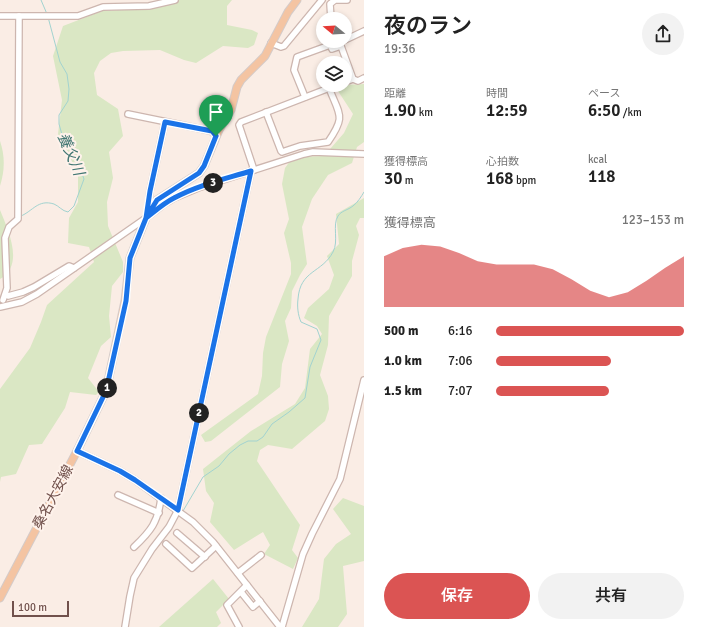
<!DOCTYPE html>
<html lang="ja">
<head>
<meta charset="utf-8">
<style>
  body { margin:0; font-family:Signika,"Noto Sans JP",sans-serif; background:#f2f2f2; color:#222; height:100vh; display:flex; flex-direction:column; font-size:15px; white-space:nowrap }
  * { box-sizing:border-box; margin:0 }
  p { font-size:13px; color:#767676 }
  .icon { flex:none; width:22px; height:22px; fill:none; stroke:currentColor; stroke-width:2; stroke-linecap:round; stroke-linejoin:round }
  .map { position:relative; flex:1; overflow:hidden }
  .sheet { display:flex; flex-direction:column; background:#fff; width:340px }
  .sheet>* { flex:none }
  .needle { width:26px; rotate:288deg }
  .fabs { position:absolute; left:316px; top:12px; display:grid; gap:8px }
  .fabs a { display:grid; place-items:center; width:36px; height:36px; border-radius:50%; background:#fff; box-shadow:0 2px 6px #0003; font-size:20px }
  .scale { position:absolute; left:12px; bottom:10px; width:57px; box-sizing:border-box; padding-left:4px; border:2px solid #71514c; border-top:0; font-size:11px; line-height:14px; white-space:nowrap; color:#71514c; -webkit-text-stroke:3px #fef2eb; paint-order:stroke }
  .pin { position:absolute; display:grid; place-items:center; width:34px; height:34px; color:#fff; margin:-41px -17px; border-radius:50% 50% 50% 0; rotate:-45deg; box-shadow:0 0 4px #0007 }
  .pin .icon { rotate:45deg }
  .km { position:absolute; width:20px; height:20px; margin:-10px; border-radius:50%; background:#222; color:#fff; font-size:11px; line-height:20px; text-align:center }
  .round { display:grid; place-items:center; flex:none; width:42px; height:42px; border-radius:21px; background:#f2f2f2 }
  .summary { display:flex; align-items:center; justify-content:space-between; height:68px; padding:0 20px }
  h1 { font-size:22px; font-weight:600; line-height:30px }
  .stats { display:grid; grid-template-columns:repeat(3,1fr); gap:6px; height:68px; padding:4px 20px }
  .stats div { display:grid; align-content:center }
  .stats b { font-size:17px; font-weight:600 }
  .stats small { font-size:11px; font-weight:400 }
  .stats p { font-size:11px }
  .chart { height:112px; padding:8px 20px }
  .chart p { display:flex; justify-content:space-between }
  .chart svg { width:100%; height:72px; margin-top:4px; fill:#db5453; opacity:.7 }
  .action { display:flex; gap:8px; margin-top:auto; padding:8px 20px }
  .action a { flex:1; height:46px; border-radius:24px; background:#db5453; color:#fff; font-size:16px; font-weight:600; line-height:46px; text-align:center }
  .action a+a { background:#f2f2f2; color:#222 }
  ul { padding:0 20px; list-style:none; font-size:13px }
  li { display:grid; grid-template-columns:64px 48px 1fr; align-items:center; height:30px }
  li i { height:10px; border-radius:5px; background:#db5453 }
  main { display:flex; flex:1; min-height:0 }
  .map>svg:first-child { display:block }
  .green { fill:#dae7c4 }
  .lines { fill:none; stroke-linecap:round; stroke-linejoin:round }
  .stream { stroke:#a2d3d0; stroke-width:1 }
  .minor-casing { stroke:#cdb6af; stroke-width:8 }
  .major-casing { stroke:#d4cbc9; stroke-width:9 }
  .minor { stroke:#fff; stroke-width:5.5 }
  .major { stroke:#f4c4a2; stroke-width:7 }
  .route-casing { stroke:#fff; stroke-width:8 }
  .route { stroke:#1a73e8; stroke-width:5 }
  .labels { text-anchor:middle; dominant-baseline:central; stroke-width:4; stroke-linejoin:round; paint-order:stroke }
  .street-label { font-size:14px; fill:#71514c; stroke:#fef2eb }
  .water-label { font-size:15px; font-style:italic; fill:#417672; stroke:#fef2eb }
</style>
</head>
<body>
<main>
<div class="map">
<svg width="364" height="627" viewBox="0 0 364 627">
  <rect width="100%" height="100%" fill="#faede5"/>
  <g class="green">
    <polygon points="177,0 232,0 227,6 227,25 252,30 258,33 254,45 248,48 223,46 196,63 184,60 160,50 123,51 111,53 100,61 94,73 97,95 118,109 123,136 109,152 113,178 107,202 108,226 123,262 123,272 112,286 109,316 111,337 101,346 88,378 99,392 96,395 70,392 65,408 42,444 29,445 16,474 1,477 0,482 0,389 30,348 41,322 47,305 94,262 89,247 68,243 69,218 78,202 78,173 58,134 62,100 53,56 63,26 102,11 158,8"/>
    <polygon points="364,84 364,142 357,147 352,163 328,175 312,199 302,227 307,264 300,275 292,291 291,308 285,321 289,341 282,364 280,387 211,441 205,442 201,435 258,394 262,376 263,353 266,337 291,274 291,263 284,233 289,219 282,184 285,168 293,157 324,156 344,133 353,114 338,91 344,85"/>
    <path d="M0 141C5 156 5 170 0 186Z"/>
    <polygon points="364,198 364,218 360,218 356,226 359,235 352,261 352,276 329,316 328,345 320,375 328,396 329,409 325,421 292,449 268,445 260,450 257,461 300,525 292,550 298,558 293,569 264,554 270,545 263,532 234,550 210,522 214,503 206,491 203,469 251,431 295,404 305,388 310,349 322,334 317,326 304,318 308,308 329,289 334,275 327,256 339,244 336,214"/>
    <path d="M0 210C8 230 25 265 0 279Z"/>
    <polygon points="343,498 364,506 364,561 343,566 347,614 338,627 302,627 319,599 324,559 336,544 351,534 333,509"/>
    <polygon points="213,579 229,599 216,612 221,623 217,627 159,627"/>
  </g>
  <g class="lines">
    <g class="stream">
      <polyline points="41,0 47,14"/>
      <path d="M21 216C33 211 38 199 54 204 59 206 62 211 68 212L74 206 84 179 78 163 63 138 59 124V115L68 101 69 89 67 74 60 62 48 17"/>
      <polyline points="8,224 15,217"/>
      <polyline points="3,235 6,227"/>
      <path d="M183 511 203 477 219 466 229 454 240 445 248 441H257L263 437 272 424 289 412 305 398 310 367 321 340 317 329 301 322C298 315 297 307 298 299 300 270 322 273 333 252 339 241 332 225 338 216 341 211 348 210 353 206 358 202 361 197 364 192"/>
    </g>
    <g class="minor-casing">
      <g id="minor">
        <polyline points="0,16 78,16 103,7 149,6 175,0"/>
        <polyline points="331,19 330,4 335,0 347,0"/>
        <polyline points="345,40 364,31"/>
        <polyline points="329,41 332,49 341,46 339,41"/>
        <polyline points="271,43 281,47 284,46 322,0"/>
        <polyline points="341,46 353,79"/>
        <polyline points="345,82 353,79 358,81 364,78"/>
        <polyline points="305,97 294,70 297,57 330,45"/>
        <path d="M266 112 281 151 282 152 300 146 328 142C346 116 340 116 329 88"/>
        <polyline points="128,114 211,131 216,136"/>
        <polyline points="254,170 239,125 241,122 337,85"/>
        <polyline points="147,216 150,191 165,122"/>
        <polyline points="5,295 8,296 23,292 34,287 69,266 74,268"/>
        <polyline points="3,300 7,288 5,238 9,227 18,219 19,16"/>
        <polyline points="0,307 22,302 37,294 146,218 164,204 174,198 198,188 304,154 313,152 364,154"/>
        <polyline points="77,451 120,471 135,480 193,522 213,542 280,627"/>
        <polyline points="118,495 159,513"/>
        <polyline points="177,533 205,557"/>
        <polyline points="166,544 192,568 216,546"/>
        <path d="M134 547C151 531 158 522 161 498"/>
        <polyline points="238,573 261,555"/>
        <polyline points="241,592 253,607 260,601"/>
        <polyline points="125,627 130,596 134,578 152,549 169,527 178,510 251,171"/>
        <polyline points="239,627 227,605 247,585"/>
        <polyline points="282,627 303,554 312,534 340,479 364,380"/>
      </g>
    </g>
    <g class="major-casing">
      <polyline id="major" points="0,598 77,451 106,391 125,301 130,258 146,218 157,200 199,173 204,166 219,130 231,110 237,87 241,80 265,56 288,12 297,0"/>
    </g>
    <use href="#minor" class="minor"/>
    <use href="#major" class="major"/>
  </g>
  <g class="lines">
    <g class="route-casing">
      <path id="route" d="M216 136 204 166 199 173 157 200 146 218 130 258 126 301 106 391 77 451 120 471 135 480 178 510 251 171C225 179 198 185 174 198 164 203 155 211 146 218L150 191 165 122 212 131 216 136"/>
    </g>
    <use href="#route" class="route"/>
  </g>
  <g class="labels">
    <g class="street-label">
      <text transform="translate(53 497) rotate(-62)">桑名大安線</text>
    </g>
    <g class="water-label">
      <text transform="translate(71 154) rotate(67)">養父川</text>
    </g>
  </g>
</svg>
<div class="fabs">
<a><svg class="needle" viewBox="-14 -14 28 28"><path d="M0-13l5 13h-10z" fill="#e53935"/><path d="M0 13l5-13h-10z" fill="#767676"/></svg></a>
<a><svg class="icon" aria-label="layers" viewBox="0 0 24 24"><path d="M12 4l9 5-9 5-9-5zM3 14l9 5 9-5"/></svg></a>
</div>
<div class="scale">100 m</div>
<div class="pin" style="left:216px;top:136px;background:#1e9e55"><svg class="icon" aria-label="arrive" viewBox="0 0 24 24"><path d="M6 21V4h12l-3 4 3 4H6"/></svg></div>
<b class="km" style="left:107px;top:388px">1</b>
<b class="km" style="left:199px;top:413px">2</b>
<b class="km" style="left:213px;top:183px">3</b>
</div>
<section class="sheet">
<div class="summary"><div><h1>夜のラン</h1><p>19:36</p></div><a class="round"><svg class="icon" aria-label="share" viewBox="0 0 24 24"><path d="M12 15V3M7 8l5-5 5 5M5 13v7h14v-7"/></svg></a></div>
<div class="stats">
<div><p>距離</p><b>1.90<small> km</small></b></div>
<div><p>時間</p><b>12:59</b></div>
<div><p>ペース</p><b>6:50<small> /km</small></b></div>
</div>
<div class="stats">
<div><p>獲得標高</p><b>30<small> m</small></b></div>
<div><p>心拍数</p><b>168<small> bpm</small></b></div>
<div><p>kcal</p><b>118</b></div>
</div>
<div class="chart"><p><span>獲得標高</span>123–153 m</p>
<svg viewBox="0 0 160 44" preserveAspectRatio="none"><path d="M0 44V13L10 8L20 6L30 7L40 11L50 16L60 18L70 18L80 18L90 21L100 27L110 34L120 38L130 35L140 28L150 20L160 13V44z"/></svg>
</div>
<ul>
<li><b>500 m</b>6:16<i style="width:100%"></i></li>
<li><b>1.0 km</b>7:06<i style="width:61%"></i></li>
<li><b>1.5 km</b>7:07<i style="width:60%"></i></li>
</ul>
<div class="action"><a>保存</a><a>共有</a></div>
</section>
</main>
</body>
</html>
